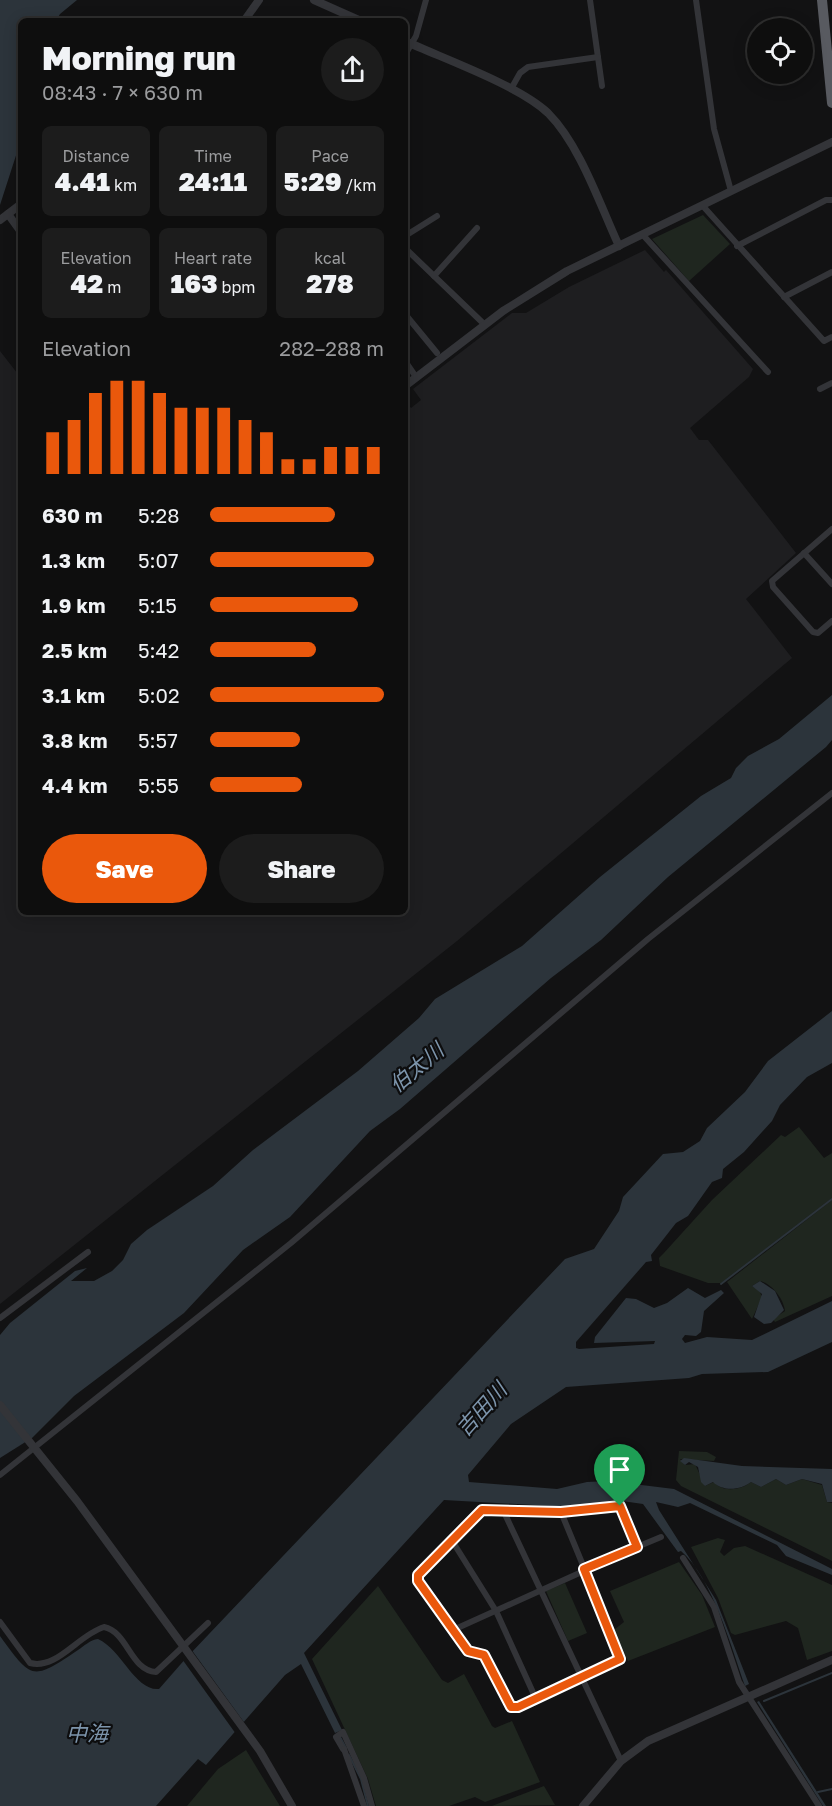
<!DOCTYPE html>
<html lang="en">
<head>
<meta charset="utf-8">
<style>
  body { margin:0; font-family:"Golos Text","Noto Sans JP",sans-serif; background:#1c1c1c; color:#f1f3f6; height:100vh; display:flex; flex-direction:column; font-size:22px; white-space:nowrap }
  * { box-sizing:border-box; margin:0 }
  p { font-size:20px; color:#9b9c9e }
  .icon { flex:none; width:33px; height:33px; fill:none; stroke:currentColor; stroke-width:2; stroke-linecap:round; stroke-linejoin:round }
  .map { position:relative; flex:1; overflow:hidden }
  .side { position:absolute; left:18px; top:18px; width:390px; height:897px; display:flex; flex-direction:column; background:#0e0e0e; border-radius:9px; box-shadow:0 3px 15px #0003,0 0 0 2px #2e2e2e }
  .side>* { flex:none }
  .buttons { position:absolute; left:747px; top:18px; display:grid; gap:12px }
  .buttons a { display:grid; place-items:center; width:66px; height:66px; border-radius:50%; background:#0e0e0e; box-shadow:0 3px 15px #0003,0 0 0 2px #2e2e2e; font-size:30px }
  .pin { position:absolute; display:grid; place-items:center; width:51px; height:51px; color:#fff; margin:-62px -26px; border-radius:50% 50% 50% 0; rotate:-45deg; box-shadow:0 0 6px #0007 }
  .pin .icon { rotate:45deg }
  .round { display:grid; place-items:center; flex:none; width:63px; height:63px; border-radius:32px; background:#1c1c1c }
  .summary { display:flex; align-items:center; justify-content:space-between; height:102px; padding:0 24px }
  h1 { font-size:33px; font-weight:800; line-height:45px }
  .stats { display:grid; grid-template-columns:repeat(3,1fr); gap:9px; height:102px; padding:6px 24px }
  .stats div { display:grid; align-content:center; border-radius:9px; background:#1c1c1c; text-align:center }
  .stats b { font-size:26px; font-weight:800 }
  .stats small { font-size:16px; font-weight:400 }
  .stats p { font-size:16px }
  .chart { height:168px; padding:12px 24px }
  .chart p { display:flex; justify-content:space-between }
  .chart svg { width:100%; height:108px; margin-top:6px; stroke:#ea580c; stroke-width:6 }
  .cta { display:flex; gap:12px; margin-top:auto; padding:12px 24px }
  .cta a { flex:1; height:69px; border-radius:36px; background:#ea580c; color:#fff; font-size:24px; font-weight:800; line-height:69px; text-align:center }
  .cta a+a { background:#1c1c1c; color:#f1f3f6 }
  ul { padding:0 24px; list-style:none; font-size:20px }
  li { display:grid; grid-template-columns:96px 72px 1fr; align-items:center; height:45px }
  li i { height:15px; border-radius:8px; background:#ea580c }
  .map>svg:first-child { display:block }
  .built { fill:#1e1e20 }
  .green { fill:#1f261f }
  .water { fill:#2c343b }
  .pier { fill:#121213 }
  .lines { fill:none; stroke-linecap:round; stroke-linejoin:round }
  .stream { stroke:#2c343b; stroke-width:2 }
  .minor { stroke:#333438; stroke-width:6 }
  .tertiary { stroke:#333438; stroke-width:8 }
  .trunk { stroke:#585a60; stroke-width:10 }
  .route-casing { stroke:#fff; stroke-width:12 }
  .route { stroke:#ea580c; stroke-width:8 }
  .labels { text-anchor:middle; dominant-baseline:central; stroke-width:4.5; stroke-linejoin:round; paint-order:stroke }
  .water-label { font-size:21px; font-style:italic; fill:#7d95ac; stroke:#0d0d0e }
</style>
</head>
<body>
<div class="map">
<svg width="832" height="1806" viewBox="0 0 832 1806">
  <rect width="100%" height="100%" fill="#121213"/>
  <polygon class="built" points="645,250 664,272 666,270 753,369 749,377 690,428 699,440 708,440 796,553 746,599 792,658 457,941 0,1304 0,351 21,378 21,912 405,912 405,401 411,408 421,400 413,389 512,313 526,313 569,287"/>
  <g class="green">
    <polygon points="703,215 730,244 689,281 652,239"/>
    <polygon points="799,1127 824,1158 832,1153 832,1198 721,1283 708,1283 660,1266 659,1258 663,1254 712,1200 781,1135 785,1137"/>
    <path d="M832 1200V1296L775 1322 773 1319 785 1311C784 1299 771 1283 760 1281L752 1286 759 1290 762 1297 752 1319 727 1282Z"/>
    <path d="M679 1451 707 1452 716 1457 714 1461 680 1459 685 1465 695 1464 705 1486 714 1482C723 1493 741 1490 751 1482L761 1487 776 1479 786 1485 802 1479 822 1485 827 1502 832 1503V1561L681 1486 676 1480Z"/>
    <polygon points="718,1538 725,1540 720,1552 724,1556 734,1548 745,1546 832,1585 832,1651 807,1660 798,1628 786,1621 735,1635 731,1633 718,1598 691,1547"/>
    <polygon points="679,1562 702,1595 715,1627 628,1661 614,1630 624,1622 610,1591"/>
    <polygon points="565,1583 587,1633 568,1641 546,1591"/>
    <polygon points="378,1586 442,1680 448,1683 464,1674 492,1726 495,1728 512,1721 540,1782 485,1802 475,1797 449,1806 376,1806 368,1779 312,1659"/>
    <polygon points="246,1750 280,1806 187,1806 218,1769"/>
    <polygon points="544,1786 555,1805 492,1806"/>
  </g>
  <g class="water">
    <polygon points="0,0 77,0 60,14 56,21 21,21 21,140 0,205"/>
    <polygon points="832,695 832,740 826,747 668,877 601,940 551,978 400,1109 370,1131 290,1217 243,1250 184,1313 74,1396 31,1439 0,1402 0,1335 10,1323 75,1271 87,1268 71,1281 94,1281 112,1271 123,1260 131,1244 147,1230 213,1186 253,1150 358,1071 419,1018 435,999 522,946 600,877 701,796 731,778 736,768 748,756 779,739"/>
    <path d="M832 1011V1063L807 1077 780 1105 772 1121 744 1152 723 1169 722 1178 712 1182 688 1216 676 1223 651 1255 652 1261 646 1262 576 1342V1348L579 1349 654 1344 655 1341 594 1343 595 1337 626 1298 636 1299 654 1308 667 1303 688 1288 705 1298 721 1290 724 1293 704 1311 701 1332 696 1336 685 1335 682 1339 685 1343 707 1337 752 1340 832 1301V1342L768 1372 702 1374 689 1378 566 1387 511 1424 468 1475 469 1482 557 1489 587 1482 609 1481 674 1489 832 1569V1575L786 1556 777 1545 690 1503 678 1507 656 1502 659 1510 716 1600 749 1684 745 1686C732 1649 712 1577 681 1551L678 1552 643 1504 615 1500 570 1507 444 1500 304 1653 342 1730 335 1733 301 1664 285 1675 242 1724 190 1654 565 1259 594 1249 619 1211 623 1197 663 1154 683 1152 700 1141 707 1128 745 1092 768 1061Z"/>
    <polygon points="760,1281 775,1291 784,1310 771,1323 764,1324 754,1317 762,1294 752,1286"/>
    <polygon points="0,1409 27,1441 0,1458"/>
    <path d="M684 1458 742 1466 832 1469V1502H827L822 1484 802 1479 786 1485 776 1479 761 1487 751 1482C741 1490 723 1492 713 1482L705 1486 701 1482 698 1467 689 1462 685 1465 680 1461Z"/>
    <path d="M0 1636C32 1680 32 1681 78 1650 84 1646 90 1640 98 1639 122 1650 135 1691 159 1689L187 1657 239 1727 206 1765 198 1759 156 1806H0Z"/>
    <polygon points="759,1701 826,1806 823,1806 757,1702"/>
  </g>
  <polygon class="pier" points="191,1649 246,1725 236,1734 182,1659"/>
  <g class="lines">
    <g class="stream">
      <polyline points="721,1284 832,1199"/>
      <polyline points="764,1701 832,1673"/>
      <polyline points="340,1737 346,1748"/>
      <polyline points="349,1755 361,1779 368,1806"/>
      <polyline points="818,1792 832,1789"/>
    </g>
    <g class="minor">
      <polyline points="590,0 602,86"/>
      <polyline points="696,0 714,129 731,191"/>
      <polyline points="405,55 416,36 426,0"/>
      <polyline points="511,89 520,73 528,67 598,57"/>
      <polyline points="702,205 824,341 832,337"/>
      <polyline points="642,234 768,372"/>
      <polyline points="405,236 437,216"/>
      <polyline points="737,246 826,200 832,200"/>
      <polyline points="405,248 485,325"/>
      <polyline points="434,276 477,228"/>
      <polyline points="784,297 832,272"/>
      <polyline points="405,314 437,353"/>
      <polyline points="405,361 416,377"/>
      <polyline points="820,389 832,383"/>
      <polyline points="832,529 772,581 773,587 813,632 818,633 832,621"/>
      <polyline points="804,553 832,584"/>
      <polyline points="0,1318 88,1252"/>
      <polyline points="0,1475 291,1243 648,939 832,793"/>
      <polyline points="503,1510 621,1761"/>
      <polyline points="451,1539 496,1611 536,1699"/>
      <polyline points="637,1547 661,1537"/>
      <polyline points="683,1558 714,1607 739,1682 819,1806"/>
      <path d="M0 1622 30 1663C57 1670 78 1635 104 1627 128 1632 130 1670 156 1672L208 1623"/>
      <polyline points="453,1630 637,1547 620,1506 561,1512 482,1510 419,1574 417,1579 418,1582 468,1651 484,1655 511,1707 518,1707 620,1659 620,1655 561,1512"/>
      <polyline points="343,1749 336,1737 343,1732 364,1778 372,1806"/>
      <polyline points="344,1749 364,1806"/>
    </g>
    <g class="tertiary">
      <polyline points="314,0 361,21"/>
      <polyline points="244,21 259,0"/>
      <path d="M405 41C444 59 518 85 548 113 580 145 600 205 619 246"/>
      <polyline points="8,214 21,232"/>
      <polyline points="0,220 21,204"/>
      <polyline points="405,386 503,311 567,271 832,142"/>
      <polyline points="0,1405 77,1501 260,1751 292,1806"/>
      <polyline points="583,1806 621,1761 648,1741 832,1660"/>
    </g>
    <polyline class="trunk" points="822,0 832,103"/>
  </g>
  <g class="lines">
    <g class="route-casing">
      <polygon id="route" points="620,1506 637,1547 584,1569 620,1659 518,1707 511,1707 484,1655 468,1651 418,1581 418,1575 482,1510 561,1512"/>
    </g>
    <use href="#route" class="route"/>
  </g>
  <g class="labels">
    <g class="water-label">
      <text transform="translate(416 1067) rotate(-40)">伯太川</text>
      <text transform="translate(481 1409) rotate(-48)">吉田川</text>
      <text x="87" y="1733">中海</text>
    </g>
  </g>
</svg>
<div class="buttons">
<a><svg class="icon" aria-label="locate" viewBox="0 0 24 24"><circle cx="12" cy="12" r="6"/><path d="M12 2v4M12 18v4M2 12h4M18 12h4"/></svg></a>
</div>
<div class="pin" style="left:620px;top:1506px;background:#1e9e55"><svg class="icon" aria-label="arrive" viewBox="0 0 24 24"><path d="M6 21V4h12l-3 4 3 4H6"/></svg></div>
<section class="side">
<div class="summary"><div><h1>Morning run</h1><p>08:43 · 7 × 630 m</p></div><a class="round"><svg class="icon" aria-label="share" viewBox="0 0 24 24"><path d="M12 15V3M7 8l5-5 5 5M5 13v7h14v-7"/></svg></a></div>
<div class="stats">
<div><p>Distance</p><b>4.41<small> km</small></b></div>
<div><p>Time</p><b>24:11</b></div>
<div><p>Pace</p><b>5:29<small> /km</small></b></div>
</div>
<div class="stats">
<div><p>Elevation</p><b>42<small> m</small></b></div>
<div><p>Heart rate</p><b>163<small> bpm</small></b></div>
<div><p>kcal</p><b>278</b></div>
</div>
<div class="chart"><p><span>Elevation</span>282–288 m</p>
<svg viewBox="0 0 160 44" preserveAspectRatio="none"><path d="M5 44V27M15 44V22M25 44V11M35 44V6M45 44V6M55 44V11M65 44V17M75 44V17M85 44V17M95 44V22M105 44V27M115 44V38M125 44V38M135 44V33M145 44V33M155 44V33"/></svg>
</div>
<ul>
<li><b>630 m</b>5:28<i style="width:72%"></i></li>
<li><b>1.3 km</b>5:07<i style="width:94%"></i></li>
<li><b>1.9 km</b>5:15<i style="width:85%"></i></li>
<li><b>2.5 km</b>5:42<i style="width:61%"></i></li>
<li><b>3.1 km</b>5:02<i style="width:100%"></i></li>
<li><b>3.8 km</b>5:57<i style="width:52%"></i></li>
<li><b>4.4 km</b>5:55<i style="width:53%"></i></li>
</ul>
<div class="cta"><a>Save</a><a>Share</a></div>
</section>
</div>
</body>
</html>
